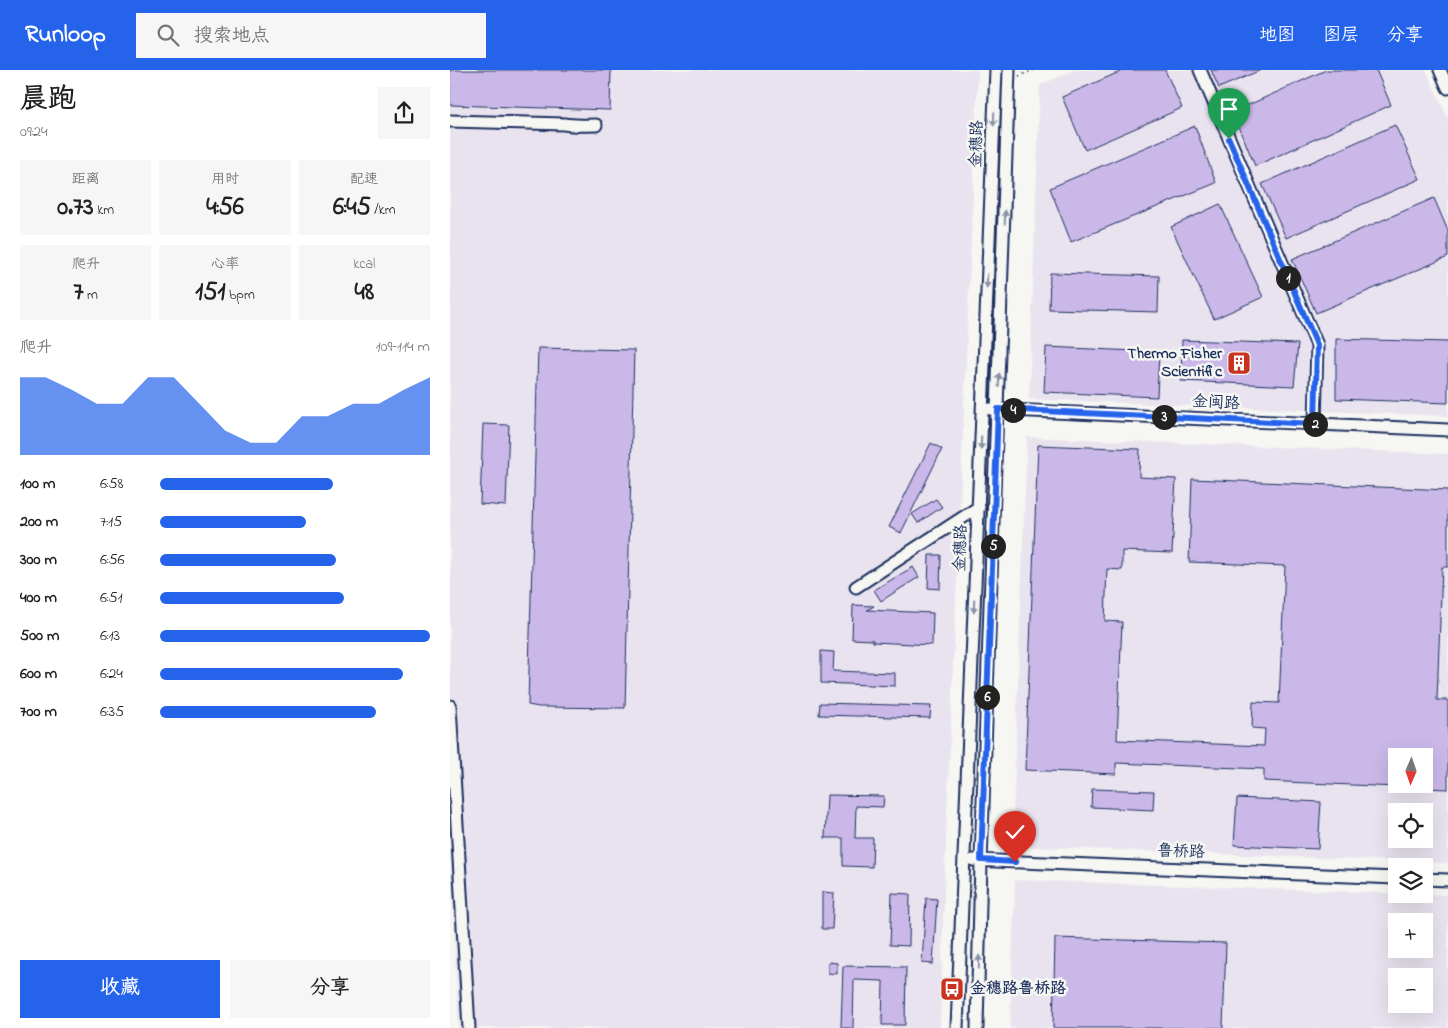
<!DOCTYPE html>
<html lang="zh">
<head>
<meta charset="utf-8">
<style>
  body { margin:0; font-family:"Indie Flower","LXGW WenKai TC",sans-serif; background:#f6f6f6; color:#222; height:100vh; display:flex; flex-direction:column; font-size:19px; white-space:nowrap }
  * { box-sizing:border-box; margin:0 }
  p { font-size:16px; color:#767676 }
  .icon { flex:none; width:28px; height:28px; fill:none; stroke:currentColor; stroke-width:2; stroke-linecap:round; stroke-linejoin:round }
  .map { position:relative; flex:1; overflow:hidden }
  .drawer { display:flex; flex-direction:column; background:#fff; width:450px }
  .drawer>* { flex:none }
  .needle { width:32px; rotate:182deg }
  .tools { position:absolute; left:938px; top:678px; display:grid; gap:10px }
  .tools a { display:grid; place-items:center; width:45px; height:45px; border-radius:0px; background:#fff; box-shadow:0 5px 20px #0002; font-size:25px }
  .pin { position:absolute; display:grid; place-items:center; width:42px; height:42px; color:#fff; margin:-51px -21px; border-radius:50% 50% 50% 0; rotate:-45deg; box-shadow:0 0 5px #0007 }
  .pin .icon { rotate:45deg }
  .km { position:absolute; width:25px; height:25px; margin:-12px; border-radius:50%; background:#222; color:#fff; font-size:14px; line-height:25px; text-align:center }
  .round { display:grid; place-items:center; flex:none; width:52px; height:52px; border-radius:0px; background:#f6f6f6 }
  .head { display:flex; align-items:center; justify-content:space-between; height:85px; padding:0 20px }
  h1 { font-size:28px; font-weight:800; line-height:38px }
  .metrics { display:grid; grid-template-columns:repeat(3,1fr); gap:8px; height:85px; padding:5px 20px }
  .metrics div { display:grid; align-content:center; border-radius:0px; background:#f6f6f6; text-align:center }
  .metrics b { font-size:25px; font-weight:800 }
  .metrics small { font-size:14px; font-weight:400 }
  .metrics p { font-size:14px }
  .chart { height:140px; padding:10px 20px }
  .chart p { display:flex; justify-content:space-between }
  .chart svg { width:100%; height:90px; margin-top:5px; fill:#2563eb; opacity:.7 }
  .action { display:flex; gap:10px; margin-top:auto; padding:10px 20px }
  .action a { flex:1; height:58px; border-radius:0px; background:#2563eb; color:#fff; font-size:20px; font-weight:800; line-height:58px; text-align:center }
  .action a+a { background:#f6f6f6; color:#222 }
  ul { padding:0 20px; list-style:none; font-size:16px }
  li { display:grid; grid-template-columns:80px 60px 1fr; align-items:center; height:38px }
  li i { height:12px; border-radius:6px; background:#2563eb }
  header { display:flex; align-items:center; gap:30px; box-sizing:border-box; height:70px; padding:0 25px; background:#2563eb; color:#fff }
  header strong { font-size:24px }
  nav { display:flex; gap:28px; margin-inline-start:auto; font-size:18px }
  .search { width:350px; height:45px; background:#f6f6f6; display:flex; align-items:center; gap:12px; box-sizing:border-box; padding:0 18px; border-radius:0px; color:#767676; font-size:19px }
  main { display:flex; flex:1; min-height:0 }
  .map>svg:first-child { display:block }
  .built { fill:#e9e3ef; fill-rule:evenodd }
  .building { fill:#cab8e9; stroke:#1b2f5e }
  .lines { fill:none; stroke-linecap:round; stroke-linejoin:round }
  .minor-casing { stroke:#1b2f5e; stroke-width:15 }
  .path { stroke:#1b2f5e; stroke-width:2; stroke-dasharray:1 4; stroke-linecap:butt }
  .minor { stroke:#f6f6f2; stroke-width:11 }
  .oneway { fill:#8892a8 }
  .route-casing { stroke:#fff; stroke-width:10 }
  .route { stroke:#2563eb; stroke-width:6 }
  .labels { text-anchor:middle; dominant-baseline:central; stroke-width:5; stroke-linejoin:round; paint-order:stroke }
  .street-label { font-size:16px; fill:#1b2f5e; stroke:#f6f6f2 }
  .poi-label { font-size:16px; font-weight:bold; fill:#1b2f5e; stroke:#f6f6f2; text-anchor:end }
</style>
</head>
<body>
<header>
<strong>Runloop</strong>
<div class="search"><svg class="icon" aria-label="search" viewBox="0 0 24 24"><circle cx="10" cy="10" r="6"/><path d="M15 15l6 6"/></svg>搜索地点</div>
<nav><a>地图</a><a>图层</a><a>分享</a></nav>
</header>
<main>
<section class="drawer">
<div class="head"><div><h1>晨跑</h1><p>09:24</p></div><a class="round"><svg class="icon" aria-label="share" viewBox="0 0 24 24"><path d="M12 15V3M7 8l5-5 5 5M5 13v7h14v-7"/></svg></a></div>
<div class="metrics">
<div><p>距离</p><b>0.73<small> km</small></b></div>
<div><p>用时</p><b>4:56</b></div>
<div><p>配速</p><b>6:45<small> /km</small></b></div>
</div>
<div class="metrics">
<div><p>爬升</p><b>7<small> m</small></b></div>
<div><p>心率</p><b>151<small> bpm</small></b></div>
<div><p>kcal</p><b>48</b></div>
</div>
<div class="chart"><p><span>爬升</span>109–114 m</p>
<svg viewBox="0 0 160 44" preserveAspectRatio="none"><path d="M0 44V6L10 6L20 12L30 19L40 19L50 6L60 6L70 19L80 32L90 38L100 38L110 25L120 25L130 19L140 19L150 12L160 6V44z"/></svg>
</div>
<ul>
<li><b>100 m</b>6:58<i style="width:64%"></i></li>
<li><b>200 m</b>7:15<i style="width:54%"></i></li>
<li><b>300 m</b>6:56<i style="width:65%"></i></li>
<li><b>400 m</b>6:51<i style="width:68%"></i></li>
<li><b>500 m</b>6:13<i style="width:100%"></i></li>
<li><b>600 m</b>6:24<i style="width:90%"></i></li>
<li><b>700 m</b>6:35<i style="width:80%"></i></li>
</ul>
<div class="action"><a>收藏</a><a>分享</a></div>
</section>
<div class="map">
<svg width="998" height="958" viewBox="0 0 998 958">
  <rect width="100%" height="100%" fill="#f6f6f2"/>
  <filter id="ink" filterUnits="userSpaceOnUse"><feTurbulence type="fractalNoise" baseFrequency=".02" numOctaves="2"/><feDisplacementMap in="SourceGraphic" scale="10" xChannelSelector="R" yChannelSelector="G"/><feConvolveMatrix kernelMatrix="1 2 1 2 8 2 1 2 1" color-interpolation-filters="sRGB"/></filter>
  <g filter="url(#ink)">
    <g class="built">
      <polygon points="0,0 528,0 495,794 490,958 9,958 0,784"/>
      <polygon points="625,0 976,0 998,49 998,346 579,329 590,15"/>
      <path d="M577 367 998 384V793L562 776ZM946 686H974V714H946ZM946 741H974V769H946Z"/>
      <path d="M565 810 998 825V958H560ZM946 851H974V879H946ZM946 906H974V934H946Z"/>
    </g>
    <g class="building">
      <polygon points="0,0 161,0 160,40 0,35"/>
      <polygon points="674,0 715,0 732,38 635,80 612,27"/>
      <polygon points="761,0 811,0 769,18"/>
      <polygon points="876,0 926,0 941,35 805,96 783,42"/>
      <polygon points="945,55 970,109 836,168 812,114"/>
      <polygon points="745,56 766,113 621,172 600,118"/>
      <polygon points="984,128 998,161 998,187 866,243 842,189"/>
      <polygon points="770,134 813,227 764,249 721,157"/>
      <polygon points="600,203 709,206 708,242 599,239"/>
      <polygon points="886,269 998,272 998,333 886,329"/>
      <polygon points="732,270 848,274 844,316 731,311"/>
      <polygon points="596,277 709,282 707,327 594,322"/>
      <polygon points="88,278 184,280 175,638 89,637 78,635"/>
      <polygon points="33,354 59,355 56,436 30,434"/>
      <polygon points="481,373 492,379 451,463 439,457"/>
      <polygon points="588,375 690,379 689,407 726,409 722,483 672,481 672,500 657,499 655,551 672,552 667,670 814,676 815,659 802,658 803,632 829,633 835,496 739,492 742,409 998,420 998,497 992,497 987,630 998,630 998,719 974,718 974,686 946,686 946,717 814,711 814,699 666,693 666,704 575,700"/>
      <polygon points="486,429 492,437 468,453 462,444"/>
      <polygon points="479,485 491,485 490,519 478,518"/>
      <polygon points="463,497 469,507 431,531 424,520"/>
      <polygon points="403,535 424,536 417,540 483,543 482,575 423,572 423,570 402,569"/>
      <polygon points="371,581 384,582 383,601 445,603 445,616 371,613"/>
      <polygon points="370,633 481,636 480,648 369,645"/>
      <polygon points="642,719 704,721 703,740 641,737"/>
      <polygon points="377,725 434,726 433,737 406,736 405,768 423,768 422,797 393,796 393,768 375,768"/>
      <polygon points="787,728 871,732 868,779 784,775"/>
      <polygon points="372,822 384,823 382,859 372,859"/>
      <polygon points="442,823 460,824 459,876 440,875"/>
      <polygon points="476,828 487,829 483,894 472,893"/>
      <polygon points="605,868 776,873 773,958 603,958"/>
      <polygon points="378,892 387,893 387,904 378,903"/>
      <polygon points="393,896 456,897 455,955 432,955 433,911 404,910 403,958 391,958"/>
    </g>
    <g class="lines">
      <g class="minor-casing">
        <g id="minor">
          <polyline points="750,0 867,275 865,354"/>
          <polyline points="990,0 998,18"/>
          <path d="M0 51 114 54C125 56 134 55 146 55"/>
          <polyline points="540,339 998,360"/>
          <polyline points="406,517 529,437"/>
          <polyline points="0,636 19,958"/>
          <polyline points="523,790 946,808"/>
          <polyline points="974,809 998,810"/>
          <polyline points="507,958 546,0"/>
          <polyline points="527,958 531,791 559,0"/>
        </g>
      </g>
      <polyline class="path" points="569,6 584,0"/>
      <use href="#minor" class="minor"/>
    </g>
    <defs><path id="oneway-solid" d="M-6-.8H1V-3.2L6.5 0L1 3.2V.8H-6Z" transform="scale(1.25)"/></defs>
    <g class="oneway">
      <use href="#oneway-solid" transform="translate(544 49) rotate(92)"/>
      <use href="#oneway-solid" transform="translate(555 147) rotate(-88)"/>
      <use href="#oneway-solid" transform="translate(537 211) rotate(92)"/>
      <use href="#oneway-solid" transform="translate(549 310) rotate(-88)"/>
      <use href="#oneway-solid" transform="translate(531 373) rotate(92)"/>
      <use href="#oneway-solid" transform="translate(524 536) rotate(92)"/>
      <use href="#oneway-solid" transform="translate(529 892) rotate(-89)"/>
    </g>
  </g>
  <g class="lines" filter="url(#ink)">
    <g class="route-casing">
      <polyline id="route" points="565,792 531,790 548,339 865,354 867,275 779,69"/>
    </g>
    <use href="#route" class="route"/>
  </g>
  <defs>
    <g id="building-square" transform="scale(1.25)"><rect x="-9" y="-9" width="18" height="18" rx="4" fill="#c8321e" stroke="#f6f6f2"/><path d="M-4-6H4V6H1V3H-1V6H-4ZM-2.5-4.3h1.7v1.8h-1.7ZM.8-4.3h1.7v1.8H.8ZM-2.5-1h1.7V.8h-1.7ZM.8-1h1.7V.8H.8Z" fill="#fff"/></g>
    <g id="bus-square" transform="scale(1.25)"><rect x="-9" y="-9" width="18" height="18" rx="4" fill="#c8321e" stroke="#f6f6f2"/><path d="M-5-6H5V4H4V6H2V4H-2V6H-4V4H-5ZM-3.5-4V0h7V-4ZM-3.5 1.2v1.5H-2V1.2ZM2 1.2v1.5H3.5V1.2Z" fill="#fff"/></g>
  </defs>
  <g fill-rule="evenodd">
    <use href="#building-square" x="789" y="293"/>
    <use href="#bus-square" x="502" y="919"/>
  </g>
  <g class="labels">
    <g class="street-label">
      <text transform="translate(527 74) rotate(-88)">金穗路</text>
      <text transform="translate(766 333) rotate(3)">金闽路</text>
      <text transform="translate(511 478) rotate(-88)">金穗路</text>
      <text transform="translate(731 782) rotate(2)">鲁桥路</text>
    </g>
    <g class="poi-label">
      <text x="772" y="284">Thermo Fisher<tspan x="772" dy="18">Scientific</tspan></text>
      <text x="520" y="919" text-anchor="start">金穗路鲁桥路</text>
    </g>
  </g>
</svg>
<div class="tools">
<a><svg class="needle" viewBox="-14 -14 28 28"><path d="M0-13l5 13h-10z" fill="#e53935"/><path d="M0 13l5-13h-10z" fill="#767676"/></svg></a>
<a><svg class="icon" aria-label="locate" viewBox="0 0 24 24"><circle cx="12" cy="12" r="6"/><path d="M12 2v4M12 18v4M2 12h4M18 12h4"/></svg></a>
<a><svg class="icon" aria-label="layers" viewBox="0 0 24 24"><path d="M12 4l9 5-9 5-9-5zM3 14l9 5 9-5"/></svg></a>
<a>+</a>
<a>−</a>
</div>
<div class="pin" style="left:779px;top:69px;background:#1e9e55"><svg class="icon" aria-label="arrive" viewBox="0 0 24 24"><path d="M6 21V4h12l-3 4 3 4H6"/></svg></div>
<div class="pin" style="left:565px;top:792px;background:#d93025"><svg class="icon" aria-label="check" viewBox="0 0 24 24"><path d="M5 12l5 5 9-10"/></svg></div>
<b class="km" style="left:838px;top:208px">1</b>
<b class="km" style="left:865px;top:354px">2</b>
<b class="km" style="left:714px;top:347px">3</b>
<b class="km" style="left:563px;top:340px">4</b>
<b class="km" style="left:543px;top:476px">5</b>
<b class="km" style="left:537px;top:627px">6</b>
</div>
</main>
</body>
</html>
